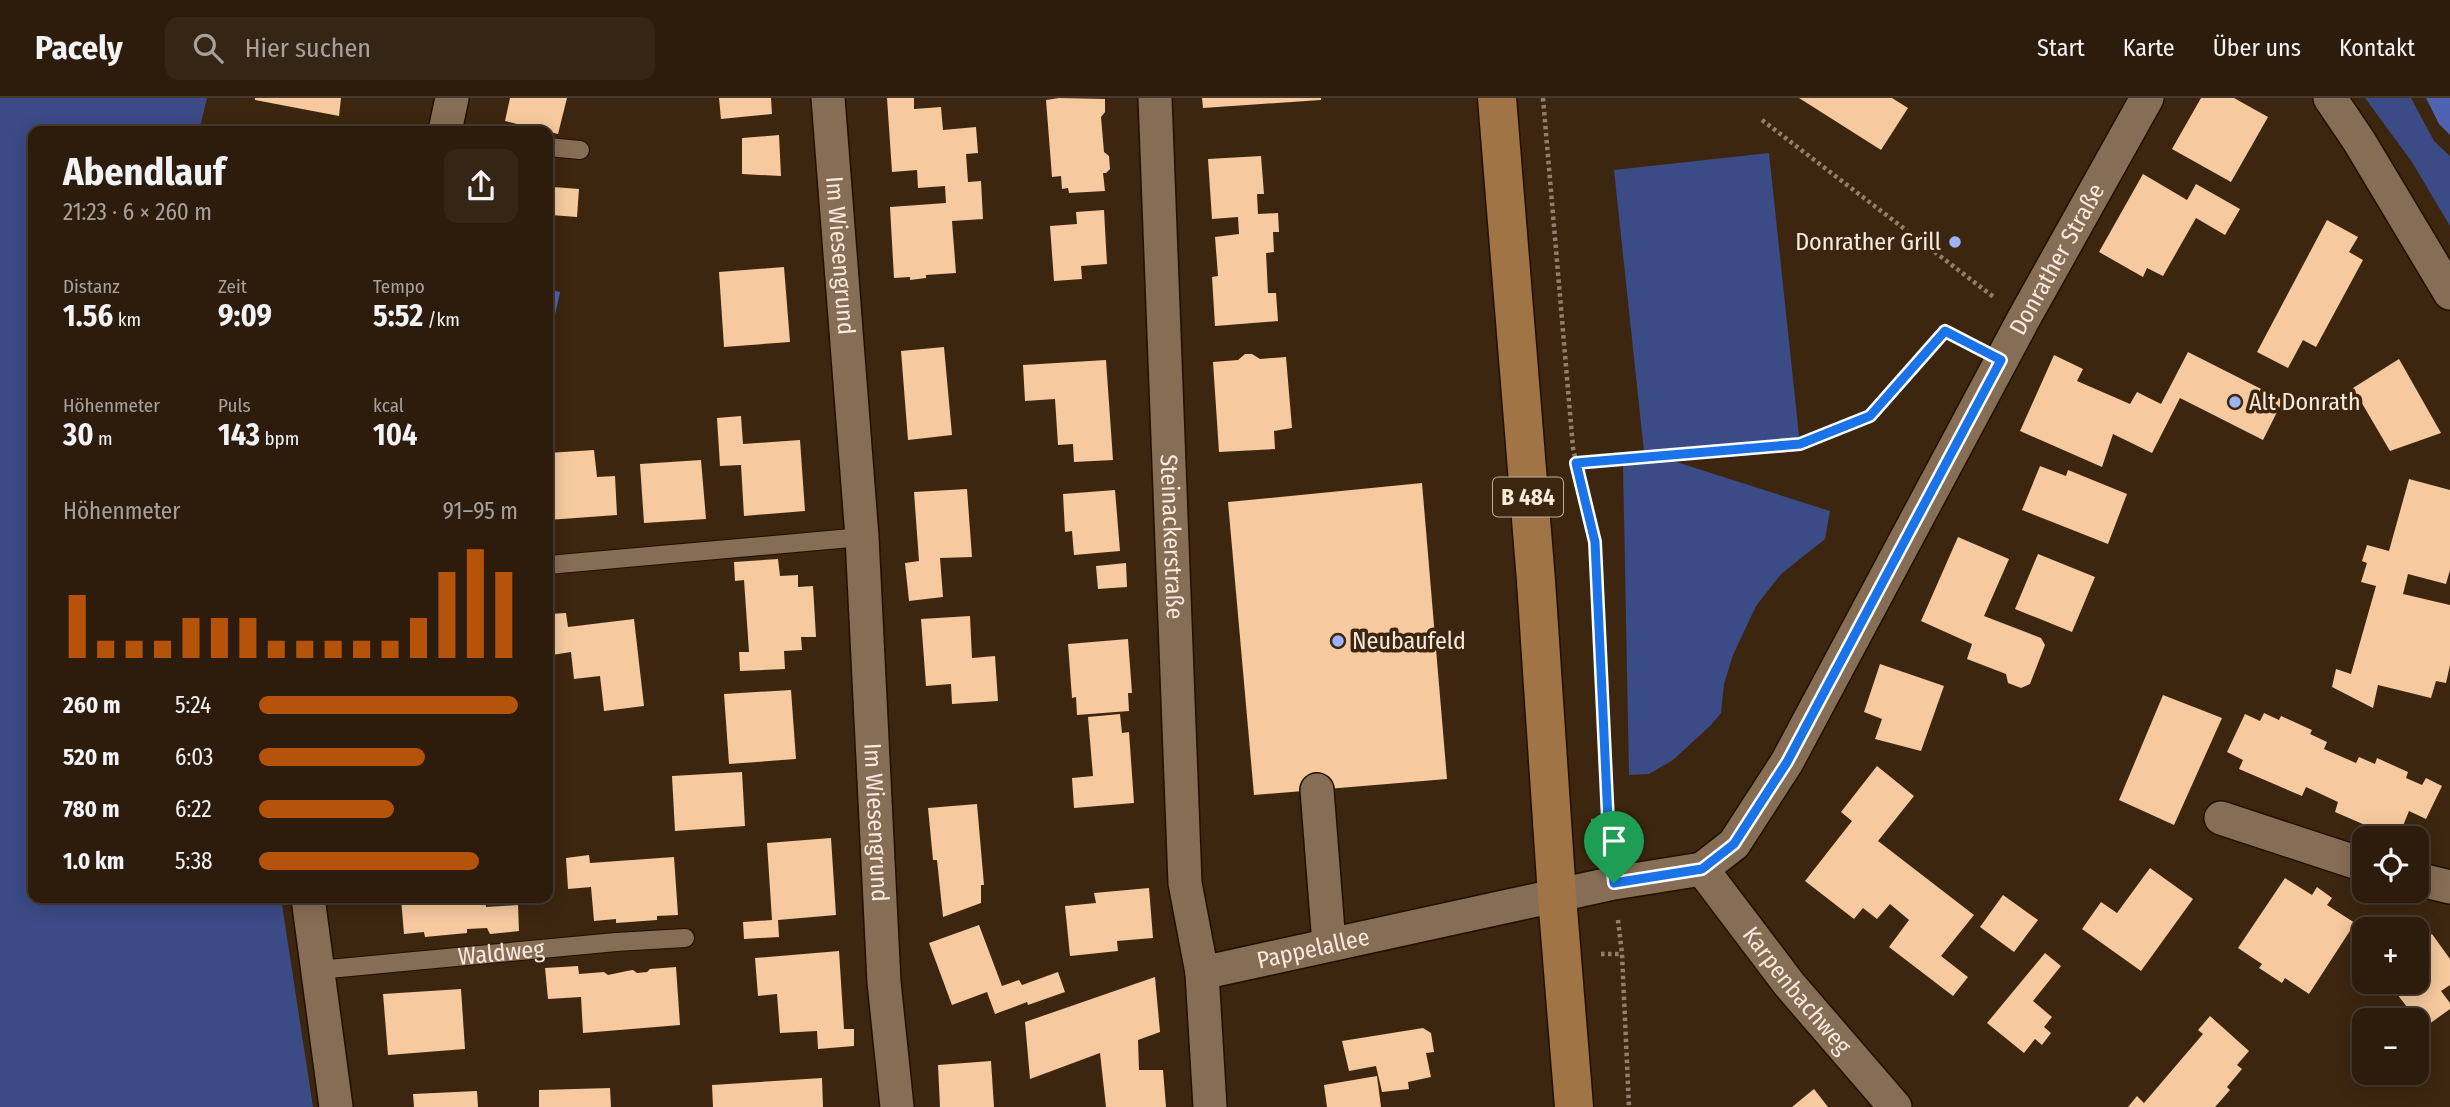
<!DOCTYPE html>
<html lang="de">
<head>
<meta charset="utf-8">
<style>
  body { margin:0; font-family:"Fira Sans Condensed",sans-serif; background:#352515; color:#f1f3f6; height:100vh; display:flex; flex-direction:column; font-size:26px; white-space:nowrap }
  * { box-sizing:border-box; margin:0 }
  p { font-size:23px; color:#a7a19d }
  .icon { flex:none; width:38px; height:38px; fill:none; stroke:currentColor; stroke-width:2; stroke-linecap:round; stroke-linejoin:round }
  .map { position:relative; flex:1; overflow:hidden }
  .drawer { position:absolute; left:28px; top:28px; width:525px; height:777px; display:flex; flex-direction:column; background:#2d1c0c; border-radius:14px; box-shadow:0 4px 18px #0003,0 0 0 2px #483a2d }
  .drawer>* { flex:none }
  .buttons { position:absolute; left:2352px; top:728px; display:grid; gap:14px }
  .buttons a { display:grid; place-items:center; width:77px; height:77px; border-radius:14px; background:#2d1c0c; box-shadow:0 4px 18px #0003,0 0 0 2px #483a2d; font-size:35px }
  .pin { position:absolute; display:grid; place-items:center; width:60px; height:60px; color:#fff; margin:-72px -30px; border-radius:50% 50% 50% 0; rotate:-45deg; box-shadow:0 0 7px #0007 }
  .pin .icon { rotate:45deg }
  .round { display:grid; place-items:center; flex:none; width:74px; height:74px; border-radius:14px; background:#352515 }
  .headline { display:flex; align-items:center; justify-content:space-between; height:119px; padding:0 35px }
  h1 { font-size:38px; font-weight:700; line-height:52px }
  .stats { display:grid; grid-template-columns:repeat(3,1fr); gap:10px; height:119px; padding:7px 35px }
  .stats div { display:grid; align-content:center }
  .stats b { font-size:30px; font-weight:700 }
  .stats small { font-size:19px; font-weight:400 }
  .stats p { font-size:19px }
  .chart { height:196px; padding:14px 35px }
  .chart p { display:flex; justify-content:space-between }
  .chart svg { width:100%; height:126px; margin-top:7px; stroke:#b45309; stroke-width:6 }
  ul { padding:0 35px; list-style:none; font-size:23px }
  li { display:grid; grid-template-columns:112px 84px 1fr; align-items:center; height:52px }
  li i { height:18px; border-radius:9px; background:#b45309 }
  header { display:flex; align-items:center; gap:42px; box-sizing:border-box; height:98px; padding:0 35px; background:#2d1c0c; border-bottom:2px solid #483a2d }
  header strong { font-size:33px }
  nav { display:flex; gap:38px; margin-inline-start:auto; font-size:24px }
  .search { width:490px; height:63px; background:#352515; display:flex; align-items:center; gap:18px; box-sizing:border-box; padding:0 24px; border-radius:14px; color:#a7a19d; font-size:26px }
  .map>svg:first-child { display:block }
  .green { fill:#3b4b85 }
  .water { fill:#4e62b2 }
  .building { fill:#f6c99e }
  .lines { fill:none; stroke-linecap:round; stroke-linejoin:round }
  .lane-casing { stroke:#220f00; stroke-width:20 }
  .street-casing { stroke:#220f00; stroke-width:36 }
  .primary-casing { stroke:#220f00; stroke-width:41 }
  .path { stroke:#917e6c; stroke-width:4.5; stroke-dasharray:3.5 3.5; stroke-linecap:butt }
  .lane { stroke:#866d55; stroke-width:18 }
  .street { stroke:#866d55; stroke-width:33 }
  .primary { stroke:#a17445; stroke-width:38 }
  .route-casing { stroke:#fff; stroke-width:14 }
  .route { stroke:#1a73e8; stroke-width:9 }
  .poi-dot { fill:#9db4fd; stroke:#3c2610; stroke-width:2.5 }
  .labels { text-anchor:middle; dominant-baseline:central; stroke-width:7; stroke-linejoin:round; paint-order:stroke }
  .shield { fill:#3c2610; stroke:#c0ae9f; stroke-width:2 }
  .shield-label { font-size:23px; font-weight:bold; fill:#f8e9dc }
  .poi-label { font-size:24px; fill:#f8e9dc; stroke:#3c2610; text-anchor:start }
  .street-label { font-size:24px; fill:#f8e9dc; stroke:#3c2610 }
</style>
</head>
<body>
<header>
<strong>Pacely</strong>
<div class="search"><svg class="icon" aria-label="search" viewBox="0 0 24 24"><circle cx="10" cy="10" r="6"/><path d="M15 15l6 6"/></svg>Hier suchen</div>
<nav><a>Start</a><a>Karte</a><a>Über uns</a><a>Kontakt</a></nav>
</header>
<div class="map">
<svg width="2450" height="1009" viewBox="0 0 2450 1009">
  <rect width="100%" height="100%" fill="#3c2610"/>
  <g class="green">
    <polygon points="0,0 207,0 199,33 33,33 33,800 281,800 313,1009 0,1009"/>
    <polygon points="2365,0 2411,0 2434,43 2450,58 2450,128 2412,64"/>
    <polygon points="1769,55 1800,347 1670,362 1830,413 1825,441 1781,476 1756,508 1733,557 1724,586 1721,615 1711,627 1673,662 1649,676 1629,677 1623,366 1645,363 1614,72"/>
  </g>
  <g class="water">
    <polygon points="2426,0 2450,0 2450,37 2439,26"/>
    <polygon points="548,191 560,194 550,240 548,239"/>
  </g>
  <g class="building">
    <polygon points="255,0 341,0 339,18 255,2"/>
    <polygon points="510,0 567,0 558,36 505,23"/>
    <polygon points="719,0 771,0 772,16 721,21"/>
    <polygon points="887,0 914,0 914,11 941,9 943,32 976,29 978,55 966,56 968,84 981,83 983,121 952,123 956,175 926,177 926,180 910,182 910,179 894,180 890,109 946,105 945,88 918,90 917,72 892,74"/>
    <polygon points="1059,0 1105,1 1105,14 1101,19 1104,54 1109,58 1110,71 1106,75 1103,75 1105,93 1069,95 1068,90 1062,91 1061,78 1052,79 1046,2"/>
    <polygon points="1202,0 1321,0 1321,2 1203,10"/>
    <polygon points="1799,0 1892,0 1908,10 1881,52"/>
    <polygon points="2201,0 2234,0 2268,19 2231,84 2172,51"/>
    <polygon points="779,37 781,78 742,76 742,40"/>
    <polygon points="1261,58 1264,96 1257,96 1258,116 1278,115 1279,134 1273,134 1274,154 1266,155 1268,195 1276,195 1278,223 1215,228 1212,179 1218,178 1215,139 1239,136 1238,119 1212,121 1208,61"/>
    <polygon points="2143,76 2187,102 2196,86 2240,111 2225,137 2196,120 2163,178 2147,170 2143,179 2099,154"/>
    <polygon points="553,89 579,91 577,119 551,117"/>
    <polygon points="1104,112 1107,166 1081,168 1082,181 1054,183 1050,128 1077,126 1076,114"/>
    <polygon points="2327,122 2358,139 2349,154 2363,162 2316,249 2303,242 2288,270 2257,254"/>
    <polygon points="784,169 790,244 724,249 719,174"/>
    <polygon points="944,249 952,337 908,342 901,253"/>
    <polygon points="2188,254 2283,302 2263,342 2180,300 2152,355 2113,336 2102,369 2020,333 2054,257 2083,271 2077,283 2130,306 2137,294 2161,306"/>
    <polygon points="1245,256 1252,256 1260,261 1286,259 1292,330 1274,333 1275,351 1219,354 1213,264 1238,262"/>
    <polygon points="2399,261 2441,335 2390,353 2353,290"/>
    <polygon points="1106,262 1113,362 1074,364 1073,346 1058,347 1055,301 1025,303 1023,267"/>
    <polygon points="741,318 743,346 800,342 805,413 744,418 741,367 720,368 717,320"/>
    <polygon points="594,352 597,379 615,378 617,417 548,422 548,355"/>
    <polygon points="701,362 706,421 644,425 640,366"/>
    <polygon points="2040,368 2066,378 2068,372 2127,396 2108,446 2022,412"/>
    <polygon points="2409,381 2450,392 2450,472 2446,486 2408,476 2403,496 2450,507 2450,567 2446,585 2436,583 2431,600 2378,587 2373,610 2332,589 2336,571 2351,576 2376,488 2361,484 2367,465 2362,463 2367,447 2389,453"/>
    <polygon points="1422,385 1447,681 1254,697 1228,404"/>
    <polygon points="967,391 972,459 940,460 943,499 909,503 905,465 919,463 914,394"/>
    <polygon points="1115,392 1120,453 1074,457 1072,433 1065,434 1063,396"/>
    <polygon points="1958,439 2009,461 1984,518 2041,540 2045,547 2030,586 2021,590 2008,585 2006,576 1967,561 1972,546 1921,523"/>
    <polygon points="2038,456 2095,479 2072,534 2015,511"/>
    <polygon points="778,461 780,478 798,477 798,489 813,488 816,539 801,539 802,552 784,553 785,571 740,573 739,554 749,554 744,482 735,483 734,464"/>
    <polygon points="1126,465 1127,489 1098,491 1096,468"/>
    <polygon points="566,515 568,529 634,521 644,608 604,613 600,578 574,581 571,554 552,557 548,533 548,516"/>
    <polygon points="970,518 972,560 995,558 998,603 952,606 951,586 926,588 921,521"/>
    <polygon points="1128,541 1132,595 1128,595 1129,613 1077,617 1076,599 1072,600 1068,546"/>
    <polygon points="1880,566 1944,588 1921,653 1875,641 1882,621 1864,614"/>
    <polygon points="791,592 796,661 729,666 724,596"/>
    <polygon points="2163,597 2222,620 2174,727 2119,702"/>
    <polygon points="2264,615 2279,622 2281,618 2312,632 2310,636 2327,644 2324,651 2356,665 2359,659 2375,666 2377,660 2408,674 2406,680 2422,687 2426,680 2442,688 2426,721 2409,713 2398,740 2395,740 2335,714 2338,704 2306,689 2302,698 2239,671 2243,662 2227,654 2245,616 2260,623"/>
    <polygon points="1120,616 1122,635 1129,634 1134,705 1074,710 1072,680 1093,678 1088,619"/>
    <polygon points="1877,668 1914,698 1878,743 1974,817 1941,858 1968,879 1953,898 1889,849 1909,822 1890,806 1877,821 1863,810 1854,821 1805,783 1852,723 1841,714"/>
    <polygon points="742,674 745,728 675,733 672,678"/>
    <polygon points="977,706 984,787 981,787 981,805 943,819 937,762 933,762 928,710"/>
    <polygon points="831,740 836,817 778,822 779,839 744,841 743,824 772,822 767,745"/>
    <polygon points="589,757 590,765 674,759 678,817 657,818 657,822 616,825 616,821 594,823 591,789 568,791 566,760"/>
    <polygon points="2150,770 2193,801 2141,873 2082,831 2101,804 2117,815"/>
    <polygon points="2285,780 2312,797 2317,789 2332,800 2327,807 2355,825 2309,896 2285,880 2282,885 2259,870 2262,866 2238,850"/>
    <polygon points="1149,790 1153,840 1117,843 1118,853 1070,858 1065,808 1096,805 1094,795"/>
    <polygon points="2003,797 2038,822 2014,854 1980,829"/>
    <polygon points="401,800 485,800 486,809 518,807 519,833 490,836 487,830 467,831 467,835 425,839 424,834 404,836"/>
    <polygon points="979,827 1002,888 1019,882 1022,887 1058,874 1065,894 1028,907 1027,904 995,916 987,894 952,907 929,845"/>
    <polygon points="2432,836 2450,861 2450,887 2441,893 2450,905 2450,911 2418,934 2417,922 2410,922 2406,917 2411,914 2393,891 2399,887 2398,884 2417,884 2417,847"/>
    <polygon points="839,853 844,931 854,931 854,948 818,951 817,933 780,935 777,896 758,898 755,860"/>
    <polygon points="2045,855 2061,868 2033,903 2052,919 2044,929 2051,935 2042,947 2035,941 2024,955 1987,925"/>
    <polygon points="578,868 579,876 604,874 608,877 627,873 633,872 637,875 647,874 650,871 676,869 680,927 583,935 581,899 548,901 545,870"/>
    <polygon points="1155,879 1160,934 1138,942 1139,972 1163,972 1166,1009 1106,1009 1100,955 1030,981 1025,924"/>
    <polygon points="461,891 465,951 388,957 383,896"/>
    <polygon points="2210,918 2249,953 2237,967 2242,971 2227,989 2230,992 2215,1009 2128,1009 2137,998 2144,1005 2203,936 2198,932"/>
    <polygon points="1423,930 1431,935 1434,954 1426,955 1431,979 1408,984 1409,991 1382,994 1376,968 1349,973 1342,943"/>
    <polygon points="991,963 994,1009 940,1009 938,967"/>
    <polygon points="1377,978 1381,1009 1327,1009 1324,987"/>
    <polygon points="822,980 823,1009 713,1009 712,987"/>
    <polygon points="610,990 611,1009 539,1009 539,992"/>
    <polygon points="1814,991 1828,1009 1792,1009"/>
    <polygon points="477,993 478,1009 414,1009 413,996"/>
  </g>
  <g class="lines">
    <g class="lane-casing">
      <g id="lane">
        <polyline points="548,49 580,52"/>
        <polyline points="548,467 862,439"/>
        <path id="s1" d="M318 872 616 844 685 840"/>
      </g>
    </g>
    <g class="street-casing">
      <g id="street">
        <path id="s2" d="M828 0 862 439 884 884 897 1009"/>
        <path id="s3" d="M1155 0 1185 785 1202 875"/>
        <polyline points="2330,0 2359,43 2450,195"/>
        <polyline points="445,33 452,0"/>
        <polyline points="1317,692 1329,846"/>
        <polyline points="2221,720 2364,767"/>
        <path id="s4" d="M1702 771 1789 886 1895 1009"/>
        <polyline points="2417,781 2450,789"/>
        <polyline points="308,800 336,1009"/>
        <path id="s5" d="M1210 1009 1202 875 1614 785 1702 771 1734 746 1787 664 2023 222 2147 0"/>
      </g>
    </g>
    <g class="primary-casing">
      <polyline id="primary" points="1497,0 1536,483 1557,798 1574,1009"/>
    </g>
    <g class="path">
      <polyline points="1543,0 1573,350 1595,444 1610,747"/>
      <polyline points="1762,22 1995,200"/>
      <polyline points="1576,365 1800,347 1870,318 1945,233 1969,246"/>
      <polyline points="1591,723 1608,722"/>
      <polyline points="1618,822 1622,856 1629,1009"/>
      <polyline points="1601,856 1622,856"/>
    </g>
    <use href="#lane" class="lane"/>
    <use href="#street" class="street"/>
    <use href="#primary" class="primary"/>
  </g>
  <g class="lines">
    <g class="route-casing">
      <polygon id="route" points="1945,233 2001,262 1787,664 1734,746 1702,771 1614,785 1608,722 1595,444 1576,365 1800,346 1870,318"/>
    </g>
    <use href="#route" class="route"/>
  </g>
  <g class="poi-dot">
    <circle cx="1955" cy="144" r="7"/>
    <circle cx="2235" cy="304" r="7"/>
    <circle cx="1338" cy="543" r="7"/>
  </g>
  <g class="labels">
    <rect class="shield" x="1493" y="379.5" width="70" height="39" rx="5"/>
    <g class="shield-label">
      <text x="1528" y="399">B 484</text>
    </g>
    <g class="poi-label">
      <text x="1941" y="144" text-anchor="end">Donrather Grill</text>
      <text x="2249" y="304">Alt Donrath</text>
      <text x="1352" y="543">Neubaufeld</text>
    </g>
    <g class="street-label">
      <text stroke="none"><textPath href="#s2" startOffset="158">Im Wiesengrund</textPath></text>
      <text stroke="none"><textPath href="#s5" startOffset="1354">Donrather Straße</textPath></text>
      <text stroke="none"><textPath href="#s3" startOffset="439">Steinackerstraße</textPath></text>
      <text stroke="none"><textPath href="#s2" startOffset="726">Im Wiesengrund</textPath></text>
      <text stroke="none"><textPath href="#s5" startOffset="248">Pappelallee</textPath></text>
      <text stroke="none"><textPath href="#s1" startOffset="184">Waldweg</textPath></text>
      <text stroke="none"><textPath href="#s4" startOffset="154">Karpenbachweg</textPath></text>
    </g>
  </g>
</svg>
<div class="buttons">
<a><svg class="icon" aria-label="locate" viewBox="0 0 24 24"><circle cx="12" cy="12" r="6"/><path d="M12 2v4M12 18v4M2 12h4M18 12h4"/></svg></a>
<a>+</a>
<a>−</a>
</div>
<div class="pin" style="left:1614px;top:785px;background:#1e9e55"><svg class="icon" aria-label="arrive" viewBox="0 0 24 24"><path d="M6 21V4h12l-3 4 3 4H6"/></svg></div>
<section class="drawer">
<div class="headline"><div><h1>Abendlauf</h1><p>21:23 · 6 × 260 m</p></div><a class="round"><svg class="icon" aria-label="share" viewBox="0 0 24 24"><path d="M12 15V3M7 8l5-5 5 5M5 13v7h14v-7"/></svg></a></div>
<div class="stats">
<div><p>Distanz</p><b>1.56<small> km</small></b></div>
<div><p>Zeit</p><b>9:09</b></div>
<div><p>Tempo</p><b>5:52<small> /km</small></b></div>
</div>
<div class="stats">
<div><p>Höhenmeter</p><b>30<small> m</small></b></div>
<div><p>Puls</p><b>143<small> bpm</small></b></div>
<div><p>kcal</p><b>104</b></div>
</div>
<div class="chart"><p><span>Höhenmeter</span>91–95 m</p>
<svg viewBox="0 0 160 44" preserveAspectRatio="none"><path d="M5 44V22M15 44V38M25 44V38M35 44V38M45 44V30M55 44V30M65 44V30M75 44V38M85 44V38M95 44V38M105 44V38M115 44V38M125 44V30M135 44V14M145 44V6M155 44V14"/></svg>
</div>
<ul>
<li><b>260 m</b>5:24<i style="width:100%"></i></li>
<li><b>520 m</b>6:03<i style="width:64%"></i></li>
<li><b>780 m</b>6:22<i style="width:52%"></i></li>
<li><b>1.0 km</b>5:38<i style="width:85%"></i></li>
</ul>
</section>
</div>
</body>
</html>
